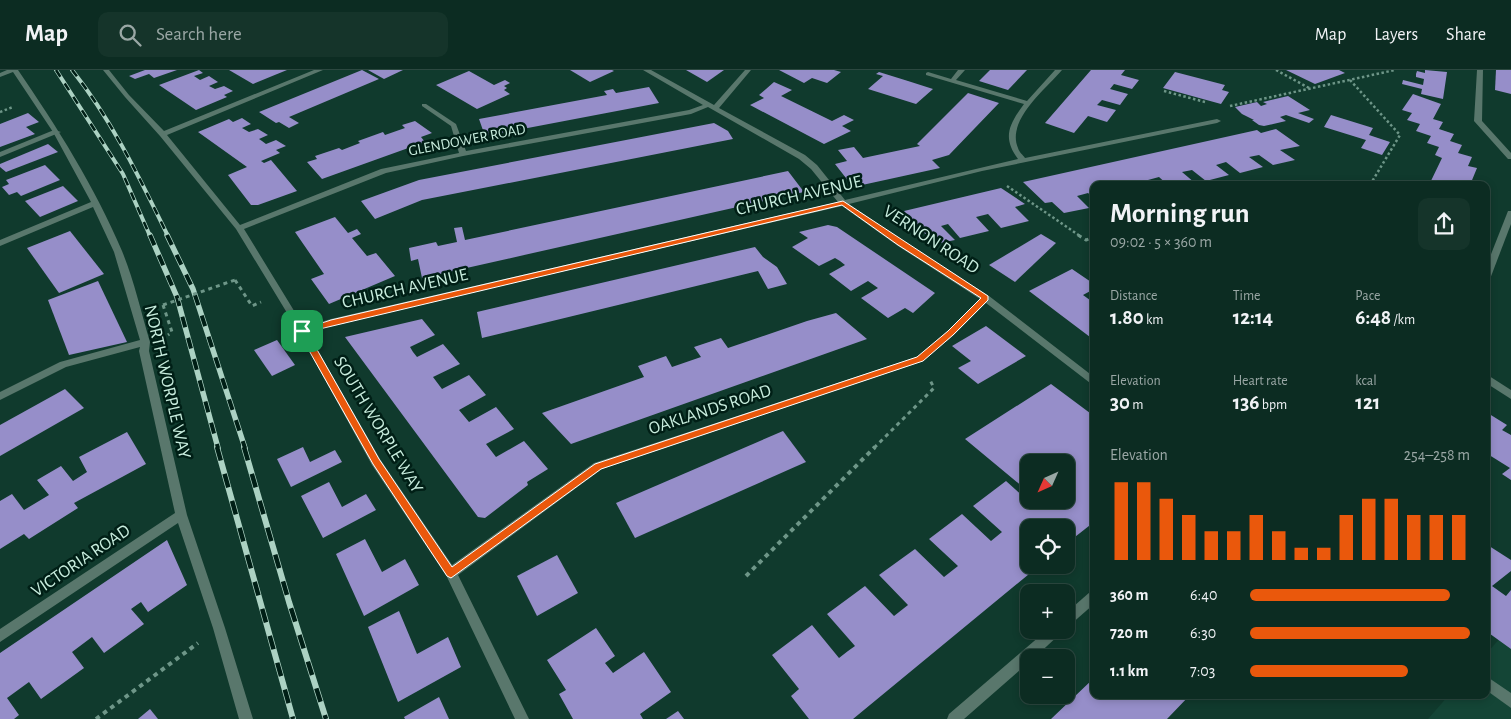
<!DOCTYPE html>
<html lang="en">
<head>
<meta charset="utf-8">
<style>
  body { margin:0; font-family:"Alegreya Sans",sans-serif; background:#15342a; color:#f1f3f6; height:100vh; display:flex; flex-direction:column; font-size:19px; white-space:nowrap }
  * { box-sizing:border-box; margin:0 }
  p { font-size:16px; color:#9aa7a5 }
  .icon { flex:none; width:28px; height:28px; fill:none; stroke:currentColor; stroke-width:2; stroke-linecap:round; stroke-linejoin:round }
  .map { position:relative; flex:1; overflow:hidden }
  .sheet { position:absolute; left:1090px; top:111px; width:400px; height:518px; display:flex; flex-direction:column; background:#0c2c22; border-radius:10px; box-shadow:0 2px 8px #0003,0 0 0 1px #2c4840 }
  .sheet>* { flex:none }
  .needle { width:32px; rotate:225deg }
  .controls { position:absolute; left:1020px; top:384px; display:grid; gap:10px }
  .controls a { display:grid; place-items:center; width:55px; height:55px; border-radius:10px; background:#0c2c22; box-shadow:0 2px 8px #0003,0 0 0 1px #2c4840; font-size:25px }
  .pin { position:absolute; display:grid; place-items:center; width:42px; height:42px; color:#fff; margin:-21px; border-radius:10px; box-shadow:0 2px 8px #0006 }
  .round { display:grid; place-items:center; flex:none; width:52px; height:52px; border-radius:10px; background:#15342a }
  .head { display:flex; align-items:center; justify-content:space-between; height:85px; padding:0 20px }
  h1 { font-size:28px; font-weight:700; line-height:38px }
  .stats { display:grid; grid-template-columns:repeat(3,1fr); gap:8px; height:85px; padding:5px 20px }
  .stats div { display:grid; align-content:center }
  .stats b { font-size:21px; font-weight:700 }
  .stats small { font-size:14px; font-weight:400 }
  .stats p { font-size:14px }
  .chart { height:140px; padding:10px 20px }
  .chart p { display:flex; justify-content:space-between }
  .chart svg { width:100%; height:90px; margin-top:5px; stroke:#ea580c; stroke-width:6 }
  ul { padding:0 20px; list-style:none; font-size:16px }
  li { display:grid; grid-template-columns:80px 60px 1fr; align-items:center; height:38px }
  li i { height:12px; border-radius:6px; background:#ea580c }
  header { display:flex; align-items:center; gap:30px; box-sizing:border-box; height:70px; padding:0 25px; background:#0c2c22; border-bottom:1px solid #2c4840 }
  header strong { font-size:24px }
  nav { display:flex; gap:28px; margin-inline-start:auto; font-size:18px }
  .search { width:350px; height:45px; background:#15342a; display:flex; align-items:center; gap:12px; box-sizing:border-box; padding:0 18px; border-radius:10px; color:#9aa7a5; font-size:19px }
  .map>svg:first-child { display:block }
  .built { fill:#144536 }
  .building { fill:#968ec9 }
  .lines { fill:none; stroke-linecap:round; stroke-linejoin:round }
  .path-far2 { stroke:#6e9688; stroke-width:2.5; stroke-dasharray:2.5 2.5; stroke-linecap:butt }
  .path-far1 { stroke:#6e9688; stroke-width:3; stroke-dasharray:4 4; stroke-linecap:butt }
  .path { stroke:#6e9688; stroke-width:4; stroke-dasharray:4.5 4.5; stroke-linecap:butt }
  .lane { fill:#59776c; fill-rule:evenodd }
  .street { fill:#59776c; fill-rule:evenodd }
  .rail-far2-casing { stroke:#acd2c3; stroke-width:4 }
  .rail-far1-casing { stroke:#acd2c3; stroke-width:5.5 }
  .rail-casing { stroke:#acd2c3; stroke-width:6 }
  .rail-far2 { stroke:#001f16; stroke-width:2.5; stroke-dasharray:8; stroke-linecap:butt }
  .rail-far1 { stroke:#001f16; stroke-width:4; stroke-dasharray:11; stroke-linecap:butt }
  .rail { stroke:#001f16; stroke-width:4.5; stroke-dasharray:14; stroke-linecap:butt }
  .path-bridge { stroke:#6e9688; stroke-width:3; stroke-dasharray:4 4; stroke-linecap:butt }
  .route { fill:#ea580c; stroke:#fff; fill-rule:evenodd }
  .labels { text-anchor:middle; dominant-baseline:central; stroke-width:5; stroke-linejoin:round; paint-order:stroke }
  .far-street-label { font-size:15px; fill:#c8edde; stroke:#001f16 }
  .street-label { font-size:18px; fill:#c8edde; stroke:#001f16 }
</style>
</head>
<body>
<header>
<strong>Map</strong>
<div class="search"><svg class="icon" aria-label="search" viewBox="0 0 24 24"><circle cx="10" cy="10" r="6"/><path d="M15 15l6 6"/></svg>Search here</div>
<nav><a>Map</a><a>Layers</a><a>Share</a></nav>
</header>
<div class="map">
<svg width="1511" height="649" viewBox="0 0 1511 649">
  <rect width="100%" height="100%" fill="#103a2d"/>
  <polygon class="built" points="1511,556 1511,649 1428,649 1449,625 1486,625 1486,584"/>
  <g class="building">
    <polygon points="145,0 177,0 154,8 149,4 135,9 129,6"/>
    <polygon points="199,0 203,3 194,6 200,10 209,6 218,12 209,16 215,19 224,16 233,21 224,25 227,27 196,40 159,15"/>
    <polygon points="229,0 287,0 253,14"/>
    <polygon points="362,0 379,9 289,47 299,53 289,58 279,52 276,53 259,42"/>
    <polygon points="368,0 403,0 384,9"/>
    <polygon points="570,0 612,0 614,1 590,12"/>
    <polygon points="686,0 724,0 707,12"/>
    <polygon points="779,0 834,0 841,2 827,13 812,8 804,13"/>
    <polygon points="990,0 1027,0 1008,20 979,11"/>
    <polygon points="1091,0 1125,0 1121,5 1139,10 1132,19 1114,14 1110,19 1128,24 1120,35 1102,30 1097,35 1116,40 1107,52 1088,46 1074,63 1045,53"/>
    <polygon points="1286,0 1339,0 1345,3 1315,14"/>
    <polygon points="1425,0 1447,2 1443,29 1421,24 1422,19 1402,14 1403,10 1423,15 1424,9 1416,7 1416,4 1417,1 1425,3"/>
    <polygon points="1496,0 1511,0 1511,24 1495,20"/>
    <polygon points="469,1 494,15 505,10 510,13 504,16 507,18 504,20 510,24 477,39 436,15"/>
    <polygon points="879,2 908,11 933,19 916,34 868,19 883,6 876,4"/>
    <polygon points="1175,2 1225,15 1222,20 1229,22 1221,34 1163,18"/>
    <polygon points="774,12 792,20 781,26 832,51 844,45 854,50 842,56 851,61 824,74 750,35 764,28 759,25"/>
    <polygon points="649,17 659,33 485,66 479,49 607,25 604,21 613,19 616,23"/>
    <polygon points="968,23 999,33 949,85 932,90 940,98 853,117 835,94 847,91 838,80 854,77 863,88 920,76 917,74"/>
    <polygon points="1413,24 1441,34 1433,49 1443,52 1439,59 1454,64 1450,71 1462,75 1458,83 1472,87 1468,96 1477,98 1470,115 1429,115 1442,88 1435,85 1439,77 1427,73 1431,66 1416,61 1420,54 1407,50 1412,43 1402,40"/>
    <polygon points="1288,26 1310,40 1298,43 1314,49 1309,53 1286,45 1280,47 1286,51 1264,56 1259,55 1252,50 1254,50 1242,44 1235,37 1257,32 1261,36 1267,34 1263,32"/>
    <polygon points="28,43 39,52 26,57 35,64 0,77 0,54"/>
    <polygon points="1331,45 1373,58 1369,65 1390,72 1382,85 1361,78 1366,70 1324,57"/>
    <polygon points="242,48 251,54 242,58 249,62 258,59 268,65 259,69 262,71 266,74 276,70 286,76 276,80 280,83 261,91 264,93 271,90 297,121 258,135 251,135 228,105 247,97 198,62 229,49 233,52"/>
    <polygon points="415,51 432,63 421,67 425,72 322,109 307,92 317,89 315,86 339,78 342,80 360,73 358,71 383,62 385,65 405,58 402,55"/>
    <polygon points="714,53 728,61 733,69 422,130 375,149 361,131 419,110"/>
    <polygon points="1276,59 1300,76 1280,80 1295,90 1273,95 1259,85 1249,87 1263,97 1240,103 1226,92 1216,95 1229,105 1206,111 1192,100 1182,102 1195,113 1187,115 1168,115 1159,107 1148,110 1154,115 1094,115 1094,128 1088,123 1077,126 1089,138 1064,143 1052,132 1045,133 1023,112 1257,60 1261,63"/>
    <polygon points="48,74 58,82 6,102 0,97 0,94"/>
    <polygon points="45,95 60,110 21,126 17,122 9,125 2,117 9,114 6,110"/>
    <polygon points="788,101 804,122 422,208 418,189 411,191 409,178 436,172 438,176 457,172 454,158 462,157 465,170"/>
    <polygon points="63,116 78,131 40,147 25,131"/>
    <polygon points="1001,118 1025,134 1015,137 1029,151 1001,158 988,144 976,147 989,161 960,168 948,154 941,156 955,170 940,173 921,161 904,141"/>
    <polygon points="335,147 348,163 357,159 361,164 352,168 367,186 376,183 395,206 329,234 311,209 324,204 295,162"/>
    <polygon points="828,155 837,157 935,223 913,243 905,238 888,248 861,228 878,218 868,211 851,221 829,204 845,195 840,191 835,188 819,196 792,177 808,168 799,162"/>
    <polygon points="70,161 104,204 59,223 27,178"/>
    <polygon points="1041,164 1056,173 1015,212 989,195"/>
    <polygon points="755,177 763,187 777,197 787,214 768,219 758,201 482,268 477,242"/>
    <polygon points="1072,199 1094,214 1094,219 1083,225 1094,233 1094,270 1029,221"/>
    <polygon points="98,211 127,272 69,285 48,230"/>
    <polygon points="836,243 867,269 571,374 542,343 644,307 638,296 666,286 672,297 701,287 694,277 721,268 728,278 807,251"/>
    <polygon points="422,249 435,265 410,277 413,282 417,287 443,274 460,294 433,307 442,319 469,305 486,325 459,340 469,352 496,337 514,359 486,374 496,387 524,371 548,399 527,412 528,415 485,448 478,447 345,267"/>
    <polygon points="986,256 1026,286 978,314 958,298 971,291 952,276"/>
    <polygon points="277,270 295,295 272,306 254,280"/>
    <polygon points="1051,314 1094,346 1094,452 1066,474 1066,458 1029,458 1029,495 1040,495 853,649 809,649 791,626 799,619 772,585 812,555 839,588 848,581 855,576 827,544 865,516 894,546 908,535 879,505 915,479 944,507 958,496 929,469 962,444 991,471 1002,462 973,436 1006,411 1035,437 1041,432 1039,430 1066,430 1066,392 1029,392 1029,422 965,369"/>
    <polygon points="65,319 84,338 0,386 0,355"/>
    <polygon points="1486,342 1507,355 1502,360 1511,365 1511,410 1502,404 1510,398 1486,383"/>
    <polygon points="783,361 806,392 635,468 616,433"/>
    <polygon points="127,362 146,394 74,433 78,438 29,469 24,464 0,479 0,431 12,424 24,440 49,425 37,410 61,396 73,411 87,402 79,387"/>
    <polygon points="303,377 310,392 335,380 342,392 291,417 277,389"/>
    <polygon points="329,412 342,437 366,424 376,440 323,468 301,426"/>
    <polygon points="365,469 382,502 405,489 419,515 364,546 336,484"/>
    <polygon points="167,470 187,515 148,542 141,532 131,539 144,554 104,583 92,567 72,582 84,598 41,629 29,612 7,628 19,645 14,649 0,649 0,583"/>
    <polygon points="1486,474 1511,490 1511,501 1492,516 1506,526 1511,520 1511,579 1486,561"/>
    <polygon points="557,485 578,523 537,546 517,506"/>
    <polygon points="399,541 417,584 448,567 461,597 398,632 368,557"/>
    <polygon points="596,558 615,586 605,593 613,603 644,582 671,622 640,644 643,649 573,649 559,624 566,620 547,590"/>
    <polygon points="1094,608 1094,625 1190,625 1167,649 1051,649"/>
    <polygon points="439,627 449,649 405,649 404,647"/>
    <polygon points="150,639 158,649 138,649"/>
    <polygon points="678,641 684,649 666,649"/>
  </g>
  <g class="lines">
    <g class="path-far2">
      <polyline points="1276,0 1309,18"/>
      <polyline points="1350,10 1400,65 1370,115"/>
      <polyline points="1164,21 1205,32"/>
      <polyline points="1230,36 1395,0"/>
      <polyline points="0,42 13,37"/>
      <polyline points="1007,116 1080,166"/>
    </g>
    <g class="path-far1">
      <polyline points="1078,165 1086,170 1094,167"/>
      <polyline points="235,210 252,236 261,232"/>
      <polyline points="163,235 172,262 168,265"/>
      <polyline points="874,378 934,318 929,308"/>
    </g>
    <g class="path">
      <polyline points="746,506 875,377"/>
      <polyline points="96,649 198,573"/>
    </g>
    <polygon class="lane" points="54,60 61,62 0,87 0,82"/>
    <g class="street">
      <path d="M7 0H18C57 57 95 117 122 181 134 210 141 242 150 272L149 281 187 445 225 558 253 649H239L213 558 178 453 0 572V559L175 443 139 281 140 277 66 297 0 330V322L60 292 140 270 114 182 93 137 0 176V170L91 132 53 62 13 2 0 7V3Z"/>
      <path d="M103 0H109L129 25 164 61 314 0H323L167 65 240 155 381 99 459 83 451 56 422 36V34H426L456 54 466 81 689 40 703 35 643 0H651L714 35 745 0H751L719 38 805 85 817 95 845 130 1018 89C1002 68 1009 54 1024 34L926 5V3L928 2 951 9 958 0H965L956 10 1027 31 1055 0H1062C1046 19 1006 50 1018 78 1019 82 1023 85 1025 88L1217 49 1221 51 1217 53 982 101 849 134 904 172 989 226 1094 307V316L986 233 954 265 923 291 602 399 458 505 529 649H515L447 507 372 395 298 261 236 159 160 66 125 27ZM708 37 799 89 811 99 838 132 331 249 304 257 244 159 386 103 463 86 691 44ZM842 136 898 176 980 229 948 261 917 287 594 393 452 495 380 389 308 263 332 255Z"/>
      <polygon points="1477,0 1483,0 1482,51 1511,83 1511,89 1508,89 1474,51"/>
      <polygon points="1508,141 1511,141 1511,154 1490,209 1486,212 1486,197"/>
      <polygon points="1486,304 1511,320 1511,329 1486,313"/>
      <polygon points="1094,521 1094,534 1070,555 1066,557 1066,543 1090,522"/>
      <polygon points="1047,560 1062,560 1060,564 1034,588 1029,588 1029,592 964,649 947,649 949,644"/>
      <polygon points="1486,606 1511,623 1511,638 1486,620"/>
    </g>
    <g class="rail-far2-casing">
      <g id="rail-far2">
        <polyline points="56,0 123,104 150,166"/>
        <path d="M72 0C112 50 140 109 168 166"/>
      </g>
    </g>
    <g class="rail-far1-casing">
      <g id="rail-far1">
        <polyline points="150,165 177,227 218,378"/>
        <polyline points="167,165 193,219 245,378"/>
      </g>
    </g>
    <g class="rail-casing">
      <g id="rail">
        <polyline points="217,377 293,649"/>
        <polyline points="244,377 289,532 326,649"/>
      </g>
    </g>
    <use href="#rail-far2" class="rail-far2"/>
    <use href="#rail-far1" class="rail-far1"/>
    <use href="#rail" class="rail"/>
    <polyline class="path-bridge" points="163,235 235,210"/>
  </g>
  <path class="route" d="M843 131 988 226V230L953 265 923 291 601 399 451 508 447 506 373 394 298 261 331 250ZM842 135 898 175 981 228 948 261 917 287 595 394 452 497 379 389 307 262Z"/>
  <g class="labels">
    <g class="far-street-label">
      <text transform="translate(467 70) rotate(-11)">GLENDOWER ROAD</text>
    </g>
    <g class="street-label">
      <text transform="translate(799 126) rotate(-13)">CHURCH AVENUE</text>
      <text transform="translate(931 170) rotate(33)">VERNON ROAD</text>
      <text transform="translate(405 219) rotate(-13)">CHURCH AVENUE</text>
      <text transform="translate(167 312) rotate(77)">NORTH WORPLE WAY</text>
      <text transform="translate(710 340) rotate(-18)">OAKLANDS ROAD</text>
      <text transform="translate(378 355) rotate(59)">SOUTH WORPLE WAY</text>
      <text transform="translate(81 491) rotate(-34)">VICTORIA ROAD</text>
    </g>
  </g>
</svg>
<div class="controls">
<a><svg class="needle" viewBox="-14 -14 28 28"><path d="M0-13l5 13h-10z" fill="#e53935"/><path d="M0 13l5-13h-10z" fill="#9aa7a5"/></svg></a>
<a><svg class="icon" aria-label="locate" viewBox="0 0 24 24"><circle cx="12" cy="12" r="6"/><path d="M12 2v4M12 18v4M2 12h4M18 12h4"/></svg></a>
<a>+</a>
<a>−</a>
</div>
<div class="pin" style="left:302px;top:261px;background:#1e9e55"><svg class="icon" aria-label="arrive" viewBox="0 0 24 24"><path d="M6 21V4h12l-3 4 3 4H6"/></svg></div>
<section class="sheet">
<div class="head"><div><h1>Morning run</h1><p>09:02 · 5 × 360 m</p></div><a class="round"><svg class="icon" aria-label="share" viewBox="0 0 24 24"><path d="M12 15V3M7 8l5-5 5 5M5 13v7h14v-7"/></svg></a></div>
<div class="stats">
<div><p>Distance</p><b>1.80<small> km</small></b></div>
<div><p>Time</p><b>12:14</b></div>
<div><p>Pace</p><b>6:48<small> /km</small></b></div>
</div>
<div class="stats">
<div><p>Elevation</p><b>30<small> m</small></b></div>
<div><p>Heart rate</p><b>136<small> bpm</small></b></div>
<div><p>kcal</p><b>121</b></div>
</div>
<div class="chart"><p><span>Elevation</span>254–258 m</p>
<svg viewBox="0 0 160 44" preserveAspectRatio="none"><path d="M5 44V6M15 44V6M25 44V14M35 44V22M45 44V30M55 44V30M65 44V22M75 44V30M85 44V38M95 44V38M105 44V22M115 44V14M125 44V14M135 44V22M145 44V22M155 44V22"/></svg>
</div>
<ul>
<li><b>360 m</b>6:40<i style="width:91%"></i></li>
<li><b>720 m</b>6:30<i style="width:100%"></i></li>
<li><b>1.1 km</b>7:03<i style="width:72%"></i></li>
</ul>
</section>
</div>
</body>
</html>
